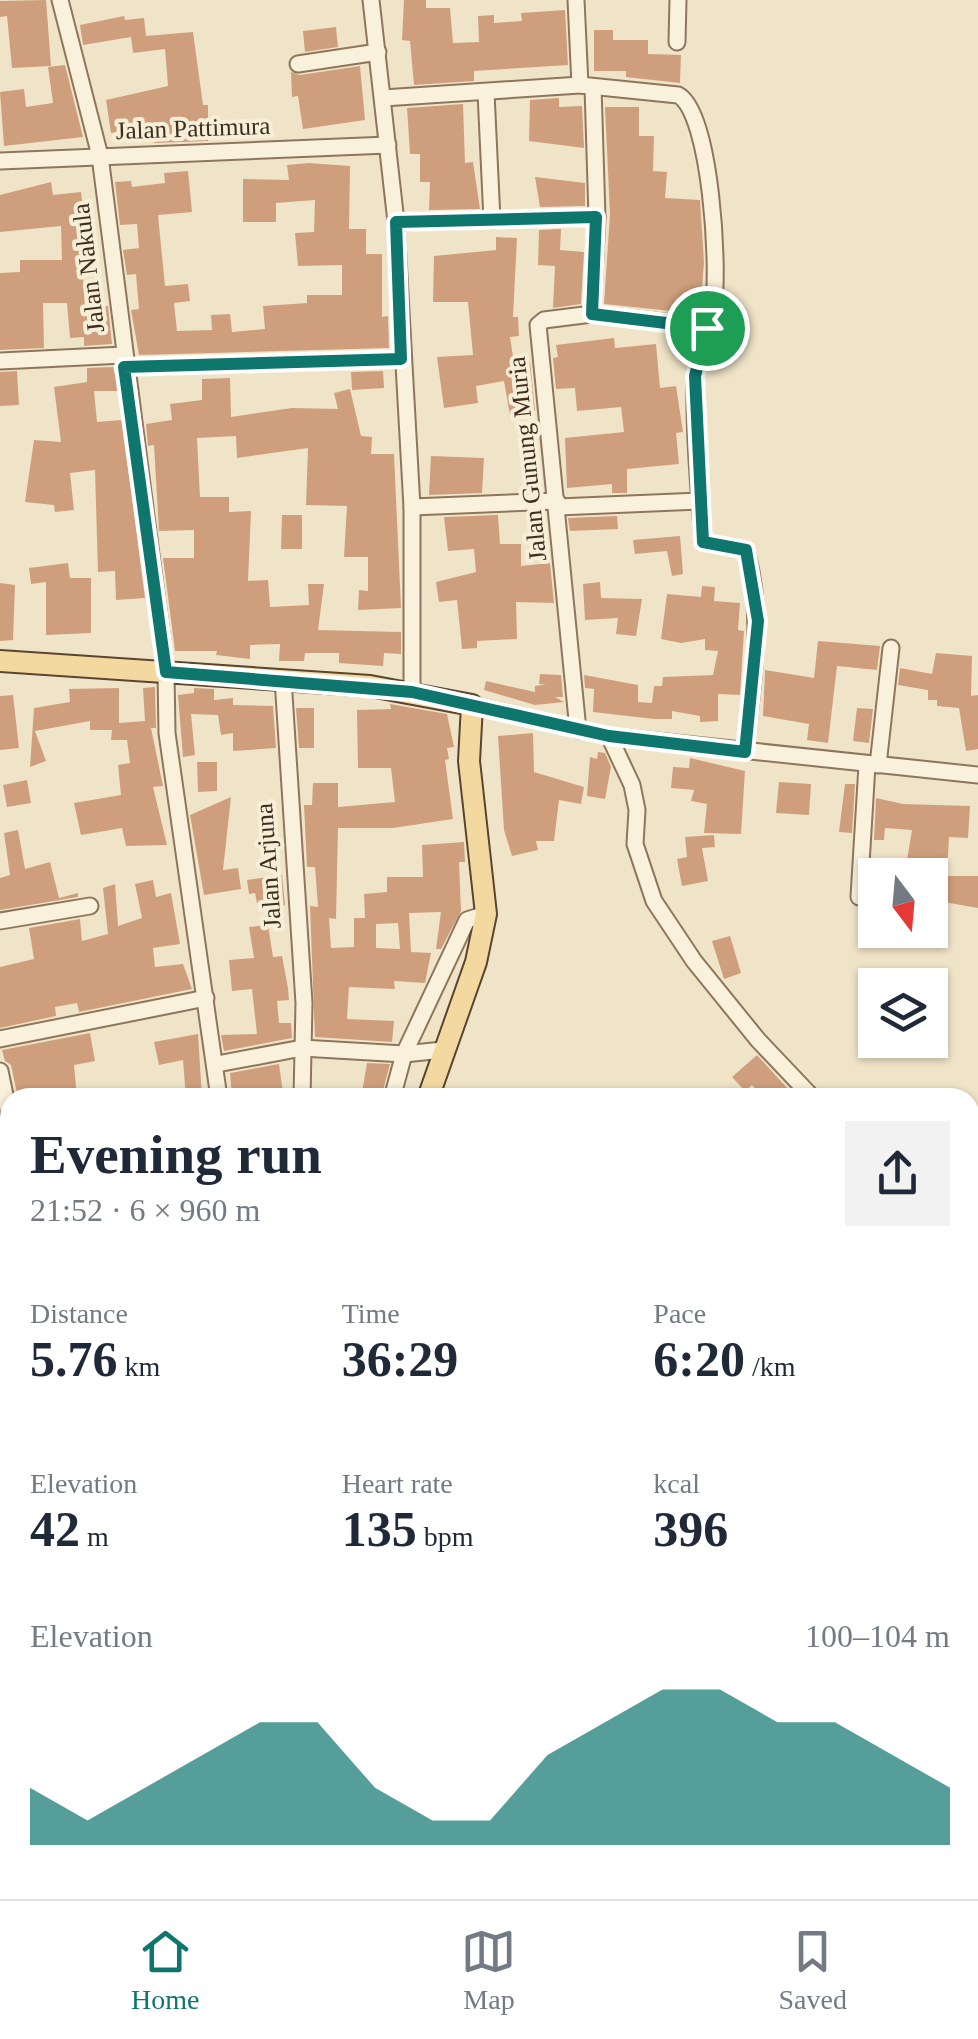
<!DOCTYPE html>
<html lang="en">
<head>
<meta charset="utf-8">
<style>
  body { margin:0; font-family:Georgia,serif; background:#f2f2f3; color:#1f2937; height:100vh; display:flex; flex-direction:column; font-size:38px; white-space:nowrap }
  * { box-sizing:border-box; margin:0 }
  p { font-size:32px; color:#747a83 }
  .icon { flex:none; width:55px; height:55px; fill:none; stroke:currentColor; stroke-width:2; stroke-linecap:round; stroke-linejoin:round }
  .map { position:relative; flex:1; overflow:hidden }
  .panel { position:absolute; left:0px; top:1088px; width:980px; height:812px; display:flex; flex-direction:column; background:#fff; border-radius:30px 30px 0 0; box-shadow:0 2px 8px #0004 }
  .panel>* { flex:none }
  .needle { width:65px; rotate:164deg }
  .tools { position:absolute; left:858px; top:858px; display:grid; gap:20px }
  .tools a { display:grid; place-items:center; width:90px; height:90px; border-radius:0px; background:#fff; box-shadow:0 2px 8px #0004; font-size:50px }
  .pin { position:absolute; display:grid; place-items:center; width:85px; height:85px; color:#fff; margin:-42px; border:5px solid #fff; border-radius:50%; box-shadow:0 2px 10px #0007 }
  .round { display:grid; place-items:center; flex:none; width:105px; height:105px; border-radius:0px; background:#f2f2f3 }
  .overview { display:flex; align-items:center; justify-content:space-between; height:170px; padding:0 30px }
  h1 { font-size:55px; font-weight:700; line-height:75px }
  .figures { display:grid; grid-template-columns:repeat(3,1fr); gap:15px; height:170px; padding:10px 30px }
  .figures div { display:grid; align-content:center }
  .figures b { font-size:50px; font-weight:700 }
  .figures small { font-size:28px; font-weight:400 }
  .figures p { font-size:28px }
  .chart { height:280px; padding:20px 30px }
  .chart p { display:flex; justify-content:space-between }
  .chart svg { width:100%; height:180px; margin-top:10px; fill:#0f766e; opacity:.7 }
  .dock { display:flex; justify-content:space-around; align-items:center; height:140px; border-top:2px solid #e0e1e3; background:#fff; font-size:28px; color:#747a83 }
  .dock a { display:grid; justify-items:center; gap:5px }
  .dock .active { color:#0f766e }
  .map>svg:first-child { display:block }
  .building { fill:#cf9f7d; fill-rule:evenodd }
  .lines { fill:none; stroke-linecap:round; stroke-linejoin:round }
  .minor-casing { stroke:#8d765c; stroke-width:19 }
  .major-casing { stroke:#5b4430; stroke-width:24 }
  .minor { stroke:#faf1dc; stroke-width:15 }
  .major { stroke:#f3d9a0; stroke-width:20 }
  .route-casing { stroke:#fff; stroke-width:20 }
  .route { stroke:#0f766e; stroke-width:12 }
  .labels { text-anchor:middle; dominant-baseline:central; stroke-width:8; stroke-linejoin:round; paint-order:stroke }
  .street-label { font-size:25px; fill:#3d2e20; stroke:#f7eed8 }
</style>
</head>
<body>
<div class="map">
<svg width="978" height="1899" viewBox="0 0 978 1899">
  <rect width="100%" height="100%" fill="#f0e4c8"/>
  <g class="building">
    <polygon points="46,0 51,66 12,68 7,16 0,17 0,1"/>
    <polygon points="404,0 426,0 426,8 450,8 453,43 479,42 478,16 494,15 494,23 522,21 521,13 565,10 568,65 474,71 474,81 414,85 410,41 402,40"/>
    <polygon points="124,16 125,20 144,18 146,36 193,32 203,105 208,105 208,141 154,143 152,127 111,133 106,100 168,86 165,49 133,53 131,37 83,45 80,25"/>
    <polygon points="336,27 338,47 305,52 303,31"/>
    <polygon points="594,30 613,30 613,40 648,40 648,54 681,55 680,83 626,77 626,71 594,71"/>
    <polygon points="65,65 83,137 4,146 0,92 24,89 26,107 53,103 48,67"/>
    <polygon points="360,66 365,120 303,129 298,96 292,97 291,72 300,75"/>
    <polygon points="559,98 559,107 582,106 584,148 529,141 530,100"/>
    <polygon points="463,104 465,163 473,162 480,209 429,210 430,182 420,182 420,154 410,154 407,108"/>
    <polygon points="605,107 639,107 639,136 654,136 653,171 667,172 665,198 700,200 704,262 700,314 604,304 610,214"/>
    <polygon points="309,163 350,166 349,229 366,229 366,254 382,254 382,317 388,316 389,348 139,355 131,310 139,309 136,274 127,275 123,250 139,248 137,224 120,225 115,182 131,181 132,187 165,183 164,173 188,171 192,212 158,215 165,286 188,284 190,301 174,303 177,331 212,330 211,315 230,314 232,332 265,329 263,306 307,303 307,295 342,295 342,265 298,266 295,233 314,232 315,200 276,203 276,222 243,222 243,179 289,180 287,165"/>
    <polygon points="535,177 585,183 585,206 540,207"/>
    <polygon points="51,182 53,195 81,192 86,234 95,233 97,262 82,262 85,308 108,306 112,344 84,346 84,337 70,338 67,303 43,303 44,348 0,350 0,273 20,272 20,260 62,260 61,226 0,232 0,195"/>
    <polygon points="561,229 560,250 584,252 581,304 553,308 555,266 538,265 539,230"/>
    <polygon points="496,237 517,238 513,317 518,317 519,336 510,337 514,363 530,361 535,411 510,415 504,381 476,386 478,403 444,408 437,357 473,355 468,302 433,302 434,256 496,250"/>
    <polygon points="614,338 615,348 656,344 660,388 676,386 683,432 676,433 679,464 627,469 627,493 612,493 612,484 567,488 565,438 624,432 621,407 577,411 575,388 556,389 553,358 558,357 556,345"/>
    <polygon points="113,367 119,391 94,391 97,422 122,420 145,598 116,600 115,571 98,572 95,470 70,473 74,510 55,512 54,505 25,502 34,440 61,442 54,387 87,382 87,368"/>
    <polygon points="17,371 19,405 0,406 0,372"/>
    <polygon points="383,371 384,388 352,390 351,372"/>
    <polygon points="230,378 231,417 292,408 338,409 334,393 350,389 361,436 372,437 371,454 394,454 401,608 358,610 359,590 368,591 368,557 344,557 347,506 306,505 308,448 237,458 236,436 197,438 200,497 229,497 229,512 251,511 248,581 268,580 270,607 309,605 308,584 324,584 318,630 401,632 401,654 384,653 383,666 339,663 339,653 305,653 304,661 279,661 280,644 250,645 250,659 216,655 217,651 175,651 163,558 194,558 194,530 159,531 154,445 148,446 146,424 172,420 170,404 202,400 202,379"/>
    <polygon points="431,456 484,458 482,493 429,495"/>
    <polygon points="282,515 302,515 302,549 281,549"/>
    <polygon points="498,515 500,544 521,544 521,566 550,563 554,603 516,602 517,639 477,641 477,648 462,649 457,600 439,602 436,582 476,572 474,549 448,551 444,517"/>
    <polygon points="617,516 618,529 570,531 568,518"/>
    <polygon points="680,536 683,574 672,576 667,551 635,554 633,540"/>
    <polygon points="68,563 70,578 91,578 91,633 46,635 46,582 31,584 29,568"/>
    <polygon points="600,582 601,598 642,599 636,636 616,634 618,618 585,620 583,584"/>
    <polygon points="0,583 15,585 13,640 0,641"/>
    <polygon points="702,586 715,587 714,601 740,603 738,630 744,631 740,695 718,694 718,721 700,722 700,716 672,711 672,719 654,719 593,712 594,689 585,688 584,675 638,685 638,702 652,703 654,686 662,686 663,677 713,675 718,651 705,650 705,639 681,643 661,639 667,594 701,597"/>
    <polygon points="818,641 880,646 877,670 837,666 828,743 807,740 809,724 763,716 765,670 814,678"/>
    <polygon points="936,653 972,656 971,696 978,695 978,749 966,751 959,708 937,706 937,700 928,700 928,690 898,685 900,668 932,674"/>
    <polygon points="540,674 561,675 563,697 555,697 564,702 535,705 484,690 486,681 535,692 535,686 546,684 539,684"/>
    <polygon points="155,687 156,728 151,728 163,786 153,787 167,845 126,846 122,828 81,835 74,803 121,795 118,765 130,763 127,740 111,740 112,730 90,730 90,721 35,731 46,761 30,767 34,708 70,702 69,689 119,688 119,723 145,721 143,688"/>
    <polygon points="194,688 214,689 214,700 233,698 233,705 273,706 276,748 233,751 233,733 221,735 218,715 191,714 195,755 183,757 178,695 194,693"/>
    <polygon points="13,695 19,748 0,750 0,696"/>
    <path d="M390 704 447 714 454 747 447 748 449 759 445 760 453 819 393 828H338L336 919 329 918 331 948 354 947V918H365L364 894 387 892V877H423L422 845 464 842 465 862H459L461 911 441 949H436L441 912 409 913 411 952 431 953 425 983 394 981 395 989 349 987 347 1019 394 1021 392 1042 315 1037 310 906 318 907 315 867H307L304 805H312L313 783H338V807L395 802 391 768H358L357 710 391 709ZM398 923 400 949 376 948V924Z"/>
    <polygon points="296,708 314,708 314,748 299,748"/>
    <polygon points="857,708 873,709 869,743 853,741"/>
    <polygon points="533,733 534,772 584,787 581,804 559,800 554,841 536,841 538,850 512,856 504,830 498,736"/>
    <polygon points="598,752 605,753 611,767 605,799 587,796 590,757 597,759"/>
    <polygon points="690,758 745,771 741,834 704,833 707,804 691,801 694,790 671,788 673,767 689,768"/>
    <polygon points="197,762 217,762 217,791 198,792"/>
    <polygon points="27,780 31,803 7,807 3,785"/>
    <polygon points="779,782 811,784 809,815 776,813"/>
    <polygon points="845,784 855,784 852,833 839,832"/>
    <polygon points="231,797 223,870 238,868 241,889 204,895 190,815"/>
    <polygon points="876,798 903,804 970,806 968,838 949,837 947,876 978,876 978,908 938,901 940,890 933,890 935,865 907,860 912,830 885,828 884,840 874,840"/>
    <polygon points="18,830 25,869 50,862 59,898 78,893 78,897 0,910 0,878 10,875 4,833"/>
    <polygon points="714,835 715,847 702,848 708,881 682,886 677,859 687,857 685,837"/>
    <polygon points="282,875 285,905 271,908 270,900 257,903 255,893 249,894 247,880"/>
    <polygon points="153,880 156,897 171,893 180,944 153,948 155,967 183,964 192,989 79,1012 77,1003 55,1007 56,1016 0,1028 0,967 34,959 29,928 80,919 82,941 108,934 103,888 115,884 118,926 142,918 135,884"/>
    <polygon points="268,925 273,957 282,956 288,988 289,1000 277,1001 279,1023 291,1023 292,1038 224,1051 221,1035 257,1034 252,989 232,991 229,960 254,958 249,927"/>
    <polygon points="730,936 741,973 724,979 712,941"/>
    <polygon points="90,1033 95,1061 74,1065 77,1098 18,1098 11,1065 5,1061 2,1050"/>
    <polygon points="198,1034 202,1098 186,1098 183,1060 159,1065 154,1042"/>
    <polygon points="757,1055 788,1089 778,1098 767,1089 761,1095 752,1085 745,1091 732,1077"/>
    <polygon points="367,1063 390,1064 381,1098 361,1098"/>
    <polygon points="279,1064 283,1093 232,1096 230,1073"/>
  </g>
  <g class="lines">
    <g class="minor-casing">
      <g id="minor">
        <polyline points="60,0 100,156 166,672 167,733 219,1098"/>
        <polyline points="371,0 396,222 412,507 412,692"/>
        <path d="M576 0 580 85 678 95C711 112 720 272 713 308 708 332 695 357 695 382 694 435 699 489 703 542L746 550C765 617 752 684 745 751"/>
        <polyline points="677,42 678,0"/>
        <polyline points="298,64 378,52"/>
        <polyline points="486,93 492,220"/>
        <polyline points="383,98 580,85"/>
        <polyline points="0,161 388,145"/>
        <polyline points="396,222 597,217"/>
        <polyline points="592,314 597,217 593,87"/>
        <polyline points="0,361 124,355"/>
        <polyline points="124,367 401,359"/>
        <polyline points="412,507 557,501"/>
        <polyline points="558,507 700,501"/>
        <polyline points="283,679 304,1003 302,1098"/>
        <polyline points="472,705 609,736 978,775"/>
        <polyline points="578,730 538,325 544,320 592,314 707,327"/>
        <polyline points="609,736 632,785 637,810 635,844 654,901 694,961 758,1040 813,1098"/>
        <polyline points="878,765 891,648"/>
        <polyline points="859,897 867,765"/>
        <polyline points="0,921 90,906"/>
        <polyline points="0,1039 206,998"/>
        <polyline points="217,1064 302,1048 404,1054 443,1050"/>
        <polyline points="0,1071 10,1119"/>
        <polyline points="392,1098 404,1054 467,920 486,914"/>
        <polyline points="0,1149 10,1146"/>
        <polyline points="970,1152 978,1149"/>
        <polyline points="0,1292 10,1293"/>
        <polyline points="970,1342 978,1359"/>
        <polyline points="0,1654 10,1683"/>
        <polyline points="970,1735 978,1719"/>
        <polyline points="10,1769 3,1812 10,1840"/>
        <polyline points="970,1777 978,1781"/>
        <polyline points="25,1890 28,1899"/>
        <polyline points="175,1890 178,1899"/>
        <polyline points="330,1890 332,1899"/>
        <polyline points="431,1890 435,1899"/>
        <polyline points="558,1899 579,1890"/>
      </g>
    </g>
    <g class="major-casing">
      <g id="major">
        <polyline points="0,661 370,686 472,705 469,761 486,914 476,962 428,1098"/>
        <polyline points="593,1890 602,1899"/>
      </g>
    </g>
    <use href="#minor" class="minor"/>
    <use href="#major" class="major"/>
  </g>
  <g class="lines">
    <g class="route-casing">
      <polygon id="route" points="596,217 592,314 707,328 695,376 703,542 746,550 758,621 745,752 609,736 412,692 166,672 124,367 401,359 396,222"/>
    </g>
    <use href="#route" class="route"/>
  </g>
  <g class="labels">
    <g class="street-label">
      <text transform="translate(193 128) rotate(-2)">Jalan Pattimura</text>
      <text transform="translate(88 268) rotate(-97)">Jalan Nakula</text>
      <text transform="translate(527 459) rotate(-96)">Jalan Gunung Muria</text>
      <text transform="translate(268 866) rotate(-94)">Jalan Arjuna</text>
    </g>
  </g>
</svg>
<div class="tools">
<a><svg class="needle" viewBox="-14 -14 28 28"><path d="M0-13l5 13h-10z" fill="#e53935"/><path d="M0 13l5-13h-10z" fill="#747a83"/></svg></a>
<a><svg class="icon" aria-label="layers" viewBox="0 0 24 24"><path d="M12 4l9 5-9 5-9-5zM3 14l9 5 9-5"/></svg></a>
</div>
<div class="pin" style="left:707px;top:328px;background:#1e9e55"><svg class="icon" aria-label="arrive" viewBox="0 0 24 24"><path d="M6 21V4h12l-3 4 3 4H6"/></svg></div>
<section class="panel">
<div class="overview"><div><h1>Evening run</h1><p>21:52 · 6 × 960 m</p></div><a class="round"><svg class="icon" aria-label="share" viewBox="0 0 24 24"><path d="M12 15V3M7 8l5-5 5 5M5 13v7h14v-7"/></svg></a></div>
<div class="figures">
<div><p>Distance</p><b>5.76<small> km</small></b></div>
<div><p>Time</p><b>36:29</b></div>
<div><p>Pace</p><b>6:20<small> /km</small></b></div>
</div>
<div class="figures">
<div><p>Elevation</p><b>42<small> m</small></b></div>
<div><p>Heart rate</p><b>135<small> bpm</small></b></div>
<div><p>kcal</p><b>396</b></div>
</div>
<div class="chart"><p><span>Elevation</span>100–104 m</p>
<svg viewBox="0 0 160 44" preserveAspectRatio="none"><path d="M0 44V30L10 38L20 30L30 22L40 14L50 14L60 30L70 38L80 38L90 22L100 14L110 6L120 6L130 14L140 14L150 22L160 30V44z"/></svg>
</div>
</section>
</div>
<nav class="dock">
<a class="active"><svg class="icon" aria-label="home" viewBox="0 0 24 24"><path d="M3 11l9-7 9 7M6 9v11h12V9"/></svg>Home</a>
<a><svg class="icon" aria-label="map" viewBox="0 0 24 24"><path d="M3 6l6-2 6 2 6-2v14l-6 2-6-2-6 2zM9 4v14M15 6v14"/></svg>Map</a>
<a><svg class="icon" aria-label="saved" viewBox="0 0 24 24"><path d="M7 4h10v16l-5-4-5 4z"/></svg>Saved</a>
</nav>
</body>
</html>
